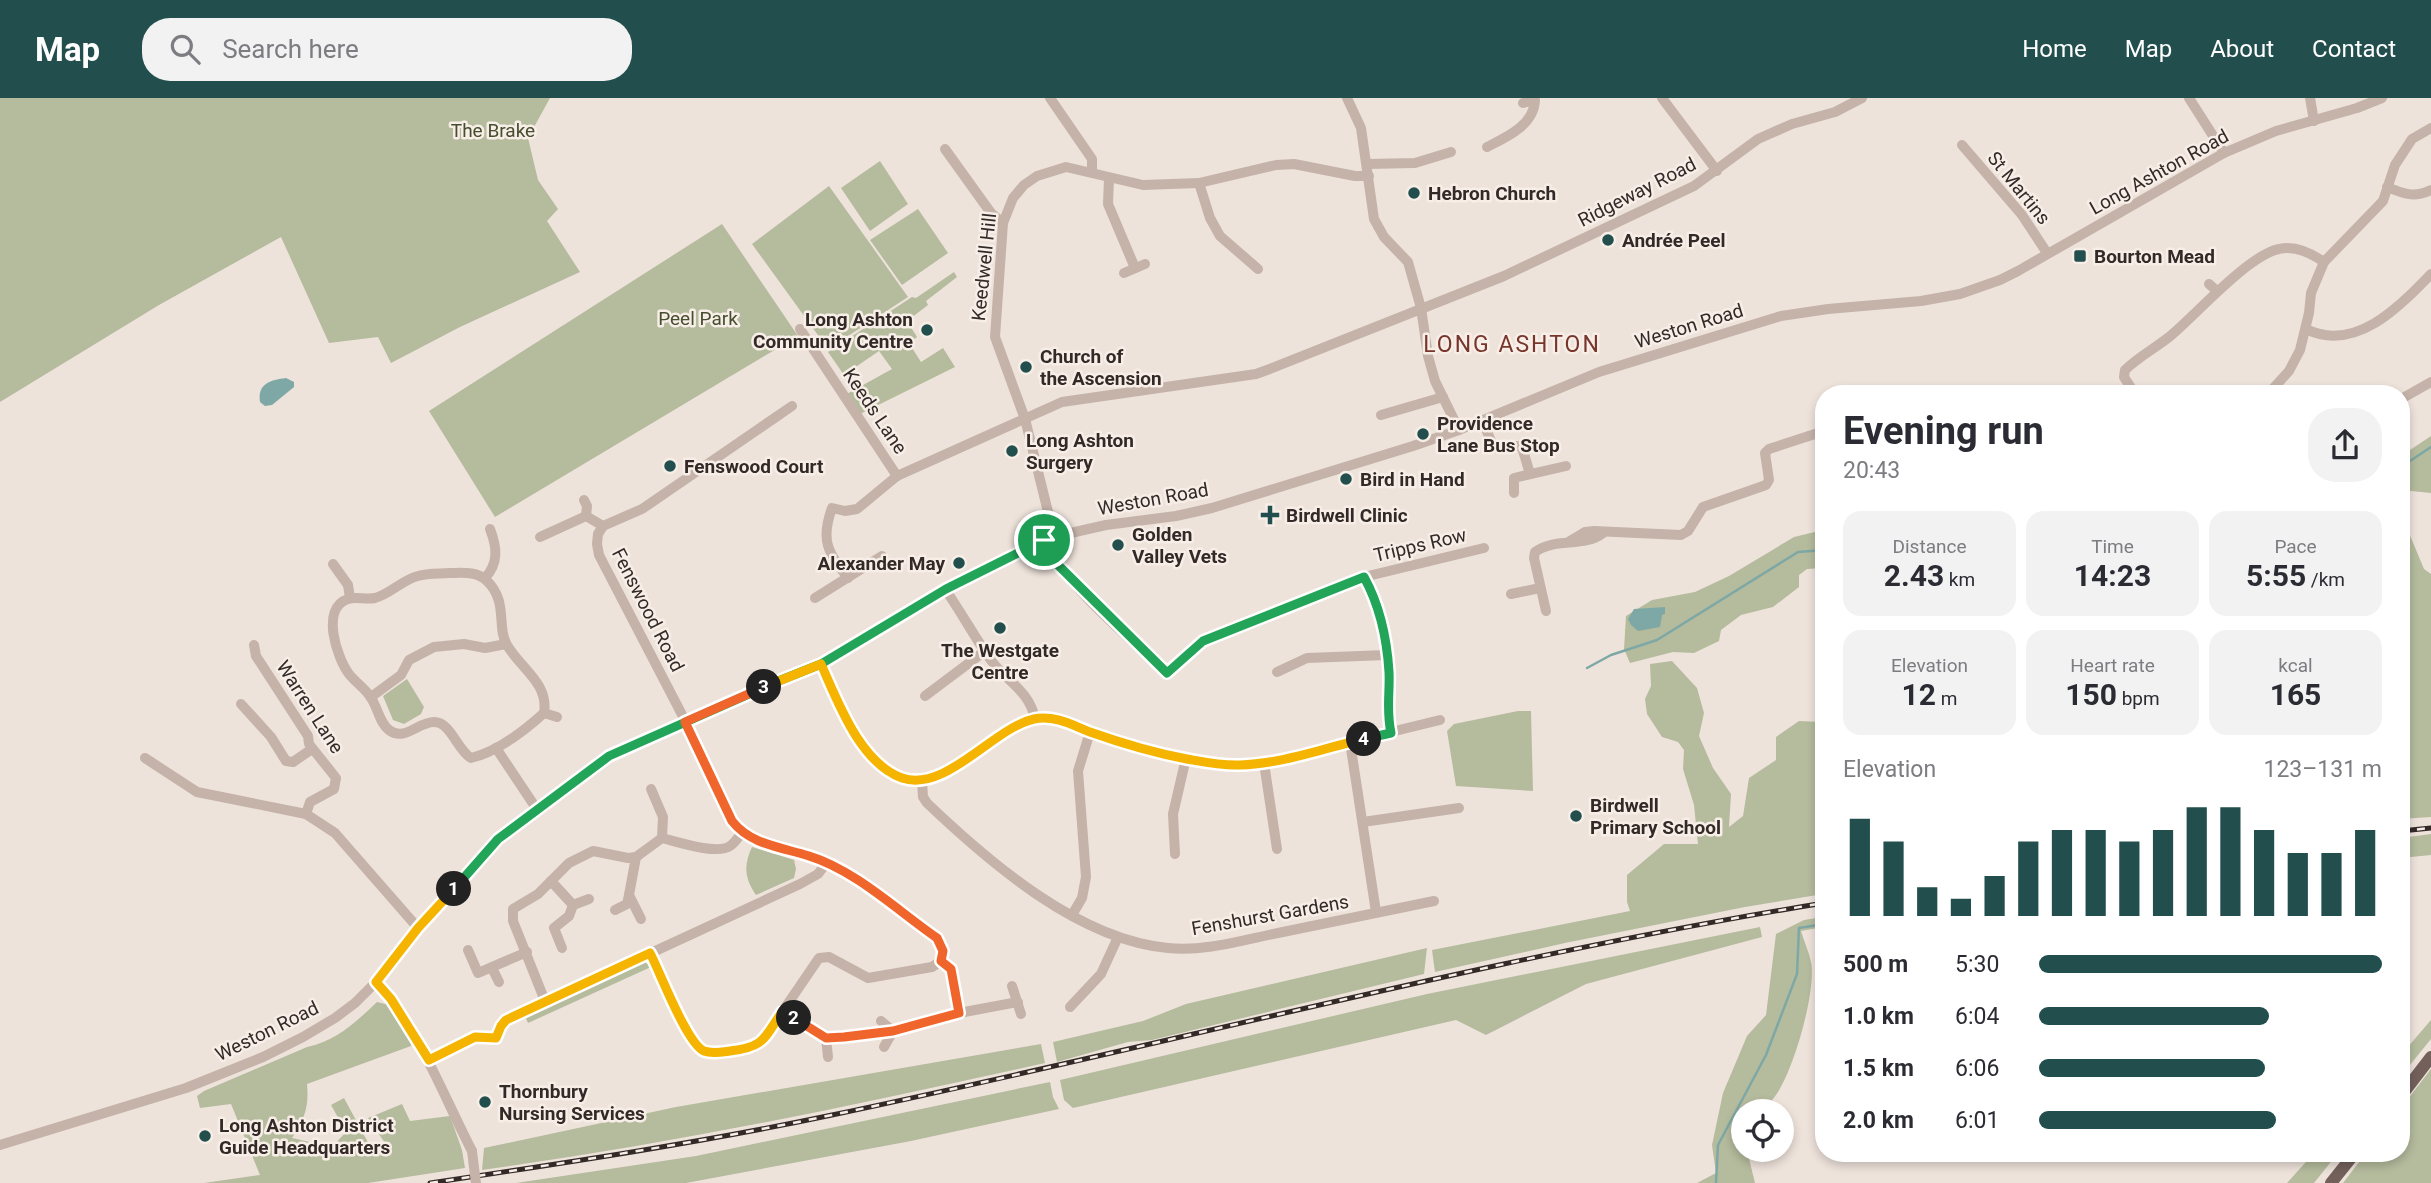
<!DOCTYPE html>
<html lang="en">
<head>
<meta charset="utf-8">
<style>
  body { margin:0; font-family:Roboto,sans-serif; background:#f2f2f3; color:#2b2b33; height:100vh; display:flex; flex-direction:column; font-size:26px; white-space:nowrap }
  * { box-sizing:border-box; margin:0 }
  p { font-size:23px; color:#7c7c81 }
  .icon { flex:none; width:38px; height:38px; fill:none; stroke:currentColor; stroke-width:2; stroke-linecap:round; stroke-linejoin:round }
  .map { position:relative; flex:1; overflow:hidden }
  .panel { position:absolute; left:1815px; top:287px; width:595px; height:777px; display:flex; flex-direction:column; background:#fff; border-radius:28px; box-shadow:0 4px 10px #0003 }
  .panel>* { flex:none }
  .fabs { position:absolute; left:1731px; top:1001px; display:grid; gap:14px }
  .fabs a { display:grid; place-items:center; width:63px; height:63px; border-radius:50%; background:#fff; box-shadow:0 4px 10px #0003; font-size:35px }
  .pin { position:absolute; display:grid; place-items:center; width:60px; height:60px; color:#fff; margin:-30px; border:4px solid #fff; border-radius:50%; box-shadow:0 2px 7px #0007 }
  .km { position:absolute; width:35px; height:35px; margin:-18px; border-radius:50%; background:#222; color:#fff; font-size:19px; line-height:35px; text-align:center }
  .round { display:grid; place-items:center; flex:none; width:74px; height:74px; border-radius:28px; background:#f2f2f3 }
  .summary { display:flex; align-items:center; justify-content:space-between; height:119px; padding:0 28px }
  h1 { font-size:38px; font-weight:700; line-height:52px }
  .metrics { display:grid; grid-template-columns:repeat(3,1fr); gap:10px; height:119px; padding:7px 28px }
  .metrics div { display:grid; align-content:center; border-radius:18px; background:#f2f2f3; text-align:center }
  .metrics b { font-size:30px; font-weight:700 }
  .metrics small { font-size:19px; font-weight:400 }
  .metrics p { font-size:19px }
  .chart { height:196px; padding:14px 28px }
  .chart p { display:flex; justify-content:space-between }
  .chart svg { width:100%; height:126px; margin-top:7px; stroke:#224f4d; stroke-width:6 }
  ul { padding:0 28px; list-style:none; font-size:23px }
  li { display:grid; grid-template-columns:112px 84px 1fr; align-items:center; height:52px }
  li i { height:18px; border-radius:9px; background:#224f4d }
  header { display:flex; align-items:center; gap:42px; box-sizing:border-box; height:98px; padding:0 35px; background:#224f4d; color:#fff }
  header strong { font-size:33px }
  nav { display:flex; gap:38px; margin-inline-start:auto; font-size:24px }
  .search { width:490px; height:63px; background:#f2f2f3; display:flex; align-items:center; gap:18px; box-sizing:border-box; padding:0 24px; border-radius:28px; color:#7c7c81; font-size:26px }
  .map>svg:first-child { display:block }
  .green { fill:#b5bb9d }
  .water { fill:#7ea8a5 }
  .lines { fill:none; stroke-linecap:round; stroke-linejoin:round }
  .stream { stroke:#7ea8a5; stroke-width:2.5 }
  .minor { stroke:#c5b3a9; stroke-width:10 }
  .major { stroke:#73605b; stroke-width:12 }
  .rail-casing { stroke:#332a28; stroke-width:5 }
  .rail { stroke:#f7eee7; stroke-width:2.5; stroke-dasharray:8; stroke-linecap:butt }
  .minor-bridge { stroke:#c5b3a9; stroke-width:10 }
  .split-1-casing { stroke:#fff; stroke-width:14 }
  .split-2-casing { stroke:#fff; stroke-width:14 }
  .split-3-casing { stroke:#fff; stroke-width:14 }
  .split-4-casing { stroke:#fff; stroke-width:14 }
  .split-5-casing { stroke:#fff; stroke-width:14 }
  .split-1 { stroke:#22a559; stroke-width:9 }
  .split-2 { stroke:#f5b400; stroke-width:9 }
  .split-3 { stroke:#f0652b; stroke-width:9 }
  .split-4 { stroke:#f5b400; stroke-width:9 }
  .split-5 { stroke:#22a559; stroke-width:9 }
  .poi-dot { fill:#224f4d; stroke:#f7eee7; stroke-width:2.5 }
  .labels { text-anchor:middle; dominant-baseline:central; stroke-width:5; stroke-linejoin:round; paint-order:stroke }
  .park-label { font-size:19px; fill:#464e2f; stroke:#f7eee7 }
  .street-label { font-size:19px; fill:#332a28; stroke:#f7eee7 }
  .poi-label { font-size:19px; font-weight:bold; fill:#332a28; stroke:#f7eee7; text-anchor:start }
  .quarter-label { font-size:23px; letter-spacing:2px; fill:#78352b; stroke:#f7eee7 }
</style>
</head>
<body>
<header>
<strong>Map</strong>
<div class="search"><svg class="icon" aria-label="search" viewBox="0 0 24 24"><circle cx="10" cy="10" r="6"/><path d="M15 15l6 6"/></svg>Search here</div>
<nav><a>Home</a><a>Map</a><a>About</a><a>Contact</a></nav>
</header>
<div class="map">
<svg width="2431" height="1085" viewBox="0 0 2431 1085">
  <rect width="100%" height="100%" fill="#eee3db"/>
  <g class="green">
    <polygon points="0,0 550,0 528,40 538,82 558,111 547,123 580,174 460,229 391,265 378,239 329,245 281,139 159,207 0,304"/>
    <polygon points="880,63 908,106 870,133 841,90"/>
    <polygon points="829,88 908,199 828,251 752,146"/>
    <polygon points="918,111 948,155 902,187 870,142"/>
    <polygon points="722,126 798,238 495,419 429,313"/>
    <polygon points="954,174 957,179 926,203 928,207 907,223 917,239 909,245 921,264 943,250 955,269 860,316 845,297 892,271 879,253 844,277 828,254 912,199 916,200"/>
    <polygon points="2431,338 2431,395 2401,392 2401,358"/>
    <polygon points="2401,416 2424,471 2431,476 2431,719 2401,721"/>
    <polygon points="1823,432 1823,470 1807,471 1799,477 1799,489 1773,509 1741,517 1721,532 1719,543 1694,555 1673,554 1630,565 1624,551 1626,518 1652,502 1695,494 1729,478 1794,439"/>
    <polygon points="1672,563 1697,590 1704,615 1699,638 1713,670 1731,696 1729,729 1743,718 1749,680 1776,662 1776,639 1799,623 1823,624 1823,796 1745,809 1565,845 1435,874 1432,852 1630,813 1627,804 1627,777 1664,746 1698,746 1694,707 1683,671 1684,652 1678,644 1662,639 1647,616 1645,601 1651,588 1650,566"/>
    <polygon points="407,581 424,609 421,616 404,626 393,622 383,598"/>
    <polygon points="1518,613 1531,613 1533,693 1456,688 1447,633 1454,626"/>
    <polygon points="2431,736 2431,757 2401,760 2401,740"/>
    <path d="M752 749 794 762 796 771 794 780 756 797C745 781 743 768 752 749Z"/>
    <path d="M1823 819V829L1801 833C1804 843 1809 854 1811 864 1817 892 1792 981 1772 1002 1763 1012 1755 1013 1743 1013V1052H1747L1755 1085H1697L1716 1075 1712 1047 1723 995 1747 938 1766 917 1776 836 1804 822Z"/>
    <polygon points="1760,829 1762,839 1586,886 1486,937 1456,922 1073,1010 1064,1002 1060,982 1427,896"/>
    <polygon points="1427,850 1424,876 1152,942 1128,944 1057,964 1053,944 1143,923 1186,906"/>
    <polygon points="645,864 651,869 528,925 525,918"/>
    <path d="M377 904 389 907 411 943V948L307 986C309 1010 305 1019 292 1040L332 1049 346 1034 331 1007 344 1000 370 1048 385 1045 368 1020 402 1006 410 1023 450 1018 462 1052 465 1070 368 1085H204L260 1077 231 1006 200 1010 197 998 204 993 307 949C336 943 356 924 377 904Z"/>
    <polygon points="2431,922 2431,941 2401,978 2401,957"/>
    <path d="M1041 946 1045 965C858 1007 671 1046 482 1072L484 1050 676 1009Z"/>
    <polygon points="2431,971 2431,1085 2343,1085 2366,1055 2401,1055 2401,1010"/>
    <polygon points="1050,984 1053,999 1059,1011 911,1043 686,1085 516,1085 696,1058"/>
    <polygon points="2314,1055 2338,1055 2314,1085 2287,1085"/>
  </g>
  <g class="water">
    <path d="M286 280 294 284V289L272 307 265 308 260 304C257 286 270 282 286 280Z"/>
    <polygon points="1665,509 1665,516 1662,517 1660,529 1638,533 1631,527 1628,521 1634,511"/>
  </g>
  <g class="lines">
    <g class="stream">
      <polyline points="2401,369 2431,349"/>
      <polyline points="1587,570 1611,557 1657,542 1798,454 1824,452"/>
      <polyline points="1716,1085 1718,1047 1766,957 1797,876 1799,830 1824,826"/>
    </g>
    <g class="minor">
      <polyline points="1050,0 1092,61 1092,74"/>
      <polyline points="1347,0 1361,30 1374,121 1384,139 1408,164 1421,210 1428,258 1435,283 1459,332"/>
      <polyline points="1662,0 1717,73"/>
      <polyline points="2189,0 2224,55"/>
      <polyline points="2310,0 2314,23"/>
      <polyline points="1962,47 2022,117 2047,155"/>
      <path d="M1487 49C1507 39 1534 27 1535 2L1523 5"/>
      <polyline points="945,51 991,115 1003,125"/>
      <polyline points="1367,66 1415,65 1451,54"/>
      <polyline points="1109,80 1108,106 1135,170"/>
      <polyline points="1199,85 1210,120 1220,138 1258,171"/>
      <path d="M2387 89C2404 96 2414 100 2431 92"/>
      <polyline points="1124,175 1145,166"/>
      <polyline points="2209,186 2217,193"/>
      <polyline points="800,231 897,378"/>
      <path d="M2306 231C2354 255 2399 210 2431 176"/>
      <path d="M2135 296 2124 279 2125 272C2138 259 2154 251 2169 239 2196 217 2247 158 2279 151 2295 147 2311 155 2324 164"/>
      <polyline points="2173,296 2176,294"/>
      <polyline points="2268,296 2289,273 2300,252 2309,215 2311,195 2324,164 2383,103 2395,67 2412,41 2431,30"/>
      <polyline points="2401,301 2431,284"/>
      <path d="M792 308 642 411 603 428 598 436 597 446 599 457 691 634 732 723C755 752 792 750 825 763 859 776 905 818 937 840L943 853 941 863"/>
      <polyline points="1381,317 1443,299"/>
      <path d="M1482 322 1494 350C1503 353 1512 345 1522 349L1530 376"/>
      <polyline points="1514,395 1514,380 1566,368"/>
      <polyline points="584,402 587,408 586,418"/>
      <polyline points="1054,438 1025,321 995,239 1003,125 1013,100 1024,87 1037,78 1066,69 1143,87 1199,85 1276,67 1294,66 1355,78 1369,78"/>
      <polyline points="540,439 586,418 603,428"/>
      <path d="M1044 441C1068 491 1127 537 1167 575L1203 543 1364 479 1484 450"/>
      <polyline points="1570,443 1585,434 1594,433 1681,437 1688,433 1703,409 1766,387 1769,382 1765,355 1769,351 1818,335 1824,338"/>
      <polyline points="333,466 348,487 350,500"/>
      <path d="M450 475C462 475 476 473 486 482 509 503 496 529 507 547 520 570 549 585 544 615 524 633 497 654 471 660 457 652 451 624 434 624 418 624 404 644 389 632 379 624 378 610 371 600 366 591 356 585 349 576 337 560 320 510 348 501 356 498 366 502 375 500 390 496 402 482 418 478 428 475 439 476 450 475Z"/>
      <path d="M1364 479C1379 508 1387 541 1389 574 1390 595 1386 614 1391 635"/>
      <path d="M485 480C499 465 497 449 490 431"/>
      <path d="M848 480C828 454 820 443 832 410L845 413 857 411 897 378 1062 304 1256 276 1267 272 1504 178 1694 88 1758 41 1792 26 1835 14 1862 0"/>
      <path d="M945 491C961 514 974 538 990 561 1006 583 1030 593 1035 621"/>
      <polyline points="1511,496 1540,490"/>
      <polyline points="815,500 882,458"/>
      <path d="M1546 513 1534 460 1535 454C1555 439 1584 450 1603 435"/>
      <polyline points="254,547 256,558 308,638 309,646 336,680 334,691 310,704 306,716"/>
      <path d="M821 566C839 605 873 696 929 681 949 675 975 654 993 643 1012 631 1029 618 1052 620 1068 622 1082 631 1097 636 1152 652 1207 671 1264 665L1440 622"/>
      <polyline points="1277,574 1307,560 1387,557"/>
      <polyline points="925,598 985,553"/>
      <polyline points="371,599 401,577 409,562 434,549 464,546 485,550 506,546"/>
      <polyline points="241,606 271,639 286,663 293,664 312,651"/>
      <polyline points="544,615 557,619"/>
      <polyline points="1350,644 1376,814"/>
      <polyline points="496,650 536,710"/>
      <polyline points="145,660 197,694 306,716 335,735 418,830"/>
      <polyline points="1264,665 1277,751"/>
      <path d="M922 683 923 699 927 705C990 765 1079 842 1168 850 1204 854 1243 842 1278 835 1330 824 1382 814 1434 803"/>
      <polyline points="651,691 663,719 662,740"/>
      <polyline points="1363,724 1459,710"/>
      <polyline points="1175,756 1173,716 1186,660"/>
      <polyline points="636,759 629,797 641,821"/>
      <polyline points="551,783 573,807 569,818 554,830 562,850"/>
      <polyline points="573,807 589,801"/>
      <polyline points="615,812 627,806 629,797"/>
      <polyline points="1072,817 1082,800 1086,779 1078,673 1090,634"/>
      <polyline points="468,852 478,875 527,854"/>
      <polyline points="650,855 691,942 696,948 704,953 714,954 753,950 761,945 819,860 829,859 868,880 932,869 941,863"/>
      <polyline points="941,863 952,871 959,915"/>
      <polyline points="492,870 499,884"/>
      <path d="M376 884C420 933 442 995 472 1053"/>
      <polyline points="1012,888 1021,916"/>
      <path d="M545 903 513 823V811L538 796 569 765 593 753 628 760 636 759 662 740C678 744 717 757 730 748 735 745 738 739 742 735"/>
      <polyline points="1070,909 1101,876 1118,839"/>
      <polyline points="782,914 826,940 844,939 893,933 959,915 1018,904"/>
      <polyline points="881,923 893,933 884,949"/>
      <polyline points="826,940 828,959"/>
      <polyline points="429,962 476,939 496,940 501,927 506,922 800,786 818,776 827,764"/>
      <polyline points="0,1047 186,990 263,959 303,939 335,920 355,905 376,884 418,830 498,741 609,658 776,584 822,566 945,491 1044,441 1106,427 1176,418 1212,410 1413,348 1459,332 1599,274 1781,218 1828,211 1921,203 1960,196 2000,182 2018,173 2224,55 2276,33 2357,10 2382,0"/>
    </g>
    <g class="major">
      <polyline points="2401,998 2431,959"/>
      <polyline points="2331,1085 2355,1055"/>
    </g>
    <g class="rail-casing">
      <g id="rail">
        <polyline points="2401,733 2431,730"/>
        <path d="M430 1085C564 1065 699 1045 832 1017 1162 948 1490 859 1824 805"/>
      </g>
    </g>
    <use href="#rail" class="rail"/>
    <polyline class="minor-bridge" points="472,1053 476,1085"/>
  </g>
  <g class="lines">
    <g class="split-1-casing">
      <polyline id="split-1" points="454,791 498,741 609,658 776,584 821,566 946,491 1044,442"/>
    </g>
    <g class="split-2-casing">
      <path id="split-2" d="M454 791 418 830 376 884 391 901 429 962 475 939 496 940 501 928 506 922 650 855C660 874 687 946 704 953 712 956 722 954 730 953 765 949 764 940 782 914L794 920"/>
    </g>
    <g class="split-3-casing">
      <path id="split-3" d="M764 589 685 624 732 723C751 747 781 749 809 758 855 772 898 813 937 840L943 853 941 863 951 871 959 915 893 933 844 939 826 940 794 920"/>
    </g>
    <g class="split-4-casing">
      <path id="split-4" d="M764 589 821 566C838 604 860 665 902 680 946 695 993 630 1034 621 1055 617 1072 627 1090 634 1121 645 1155 655 1187 661 1204 664 1223 668 1240 667 1282 666 1324 650 1364 641"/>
    </g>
    <g class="split-5-casing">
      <path id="split-5" d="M1044 442 1058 467 1167 575 1203 543 1364 479C1380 508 1387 541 1389 574 1390 595 1386 613 1391 635L1364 641"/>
    </g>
    <use href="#split-1" class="split-1"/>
    <use href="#split-2" class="split-2"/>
    <use href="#split-3" class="split-3"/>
    <use href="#split-4" class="split-4"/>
    <use href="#split-5" class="split-5"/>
  </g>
  <g class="poi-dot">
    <circle cx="1414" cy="95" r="7"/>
    <circle cx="1608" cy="142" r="7"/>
    <rect x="2073" y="151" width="14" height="14" rx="3.5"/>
    <circle cx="927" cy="232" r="7"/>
    <circle cx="1026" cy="269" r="7"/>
    <circle cx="1423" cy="336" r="7"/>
    <circle cx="1012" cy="353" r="7"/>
    <circle cx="670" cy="368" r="7"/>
    <circle cx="1346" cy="381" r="7"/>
    <path d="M1266.5 406.5h7v7h7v7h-7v7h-7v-7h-7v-7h7z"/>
    <circle cx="1118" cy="447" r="7"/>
    <circle cx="959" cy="465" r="7"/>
    <circle cx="1000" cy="530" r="7"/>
    <circle cx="1576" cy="718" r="7"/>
    <circle cx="485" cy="1004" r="7"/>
    <circle cx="205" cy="1038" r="7"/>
  </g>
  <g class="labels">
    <g class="park-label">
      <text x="493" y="32">The Brake</text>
      <text x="698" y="220">Peel Park</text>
    </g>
    <g class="street-label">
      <text transform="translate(2159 74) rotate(-29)">Long Ashton Road</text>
      <text transform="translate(2019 90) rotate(51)">St Martins</text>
      <text transform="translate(1637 94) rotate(-27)">Ridgeway Road</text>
      <text transform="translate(984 169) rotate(-84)">Keedwell Hill</text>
      <text transform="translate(1689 228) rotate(-17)">Weston Road</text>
      <text transform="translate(875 313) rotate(56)">Keeds Lane</text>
      <text transform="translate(1153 401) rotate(-10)">Weston Road</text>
      <text transform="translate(1420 447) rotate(-13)">Tripps Row</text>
      <text transform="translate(648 512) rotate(63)">Fenswood Road</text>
      <text transform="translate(310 609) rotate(57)">Warren Lane</text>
      <text transform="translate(1270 817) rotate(-10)">Fenshurst Gardens</text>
      <text transform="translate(267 933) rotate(-26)">Weston Road</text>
    </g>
    <g class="poi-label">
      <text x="1428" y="95">Hebron Church</text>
      <text x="1622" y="142">Andrée Peel</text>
      <text x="2094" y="158">Bourton Mead</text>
      <text x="913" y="221" text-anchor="end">Long Ashton<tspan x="913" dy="22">Community Centre</tspan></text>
      <text x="1040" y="258">Church of<tspan x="1040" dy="22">the Ascension</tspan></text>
      <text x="1437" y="325">Providence<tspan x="1437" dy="22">Lane Bus Stop</tspan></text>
      <text x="1026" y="342">Long Ashton<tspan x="1026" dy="22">Surgery</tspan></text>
      <text x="684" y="368">Fenswood Court</text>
      <text x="1360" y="381">Bird in Hand</text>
      <text x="1286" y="417">Birdwell Clinic</text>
      <text x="1132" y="436">Golden<tspan x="1132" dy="22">Valley Vets</tspan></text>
      <text x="945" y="465" text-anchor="end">Alexander May</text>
      <text x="1000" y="552" text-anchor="middle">The Westgate<tspan x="1000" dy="22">Centre</tspan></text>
      <text x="1590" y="707">Birdwell<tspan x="1590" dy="22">Primary School</tspan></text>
      <text x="499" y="993">Thornbury<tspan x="499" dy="22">Nursing Services</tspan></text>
      <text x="219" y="1027">Long Ashton District<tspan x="219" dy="22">Guide Headquarters</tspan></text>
    </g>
    <g class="quarter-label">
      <text x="1512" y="246">LONG ASHTON</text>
    </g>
  </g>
</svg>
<div class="fabs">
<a><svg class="icon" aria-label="locate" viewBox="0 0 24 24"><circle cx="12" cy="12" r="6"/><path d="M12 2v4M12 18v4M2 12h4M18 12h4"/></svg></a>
</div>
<div class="pin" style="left:1044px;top:442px;background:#1e9e55"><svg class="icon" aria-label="arrive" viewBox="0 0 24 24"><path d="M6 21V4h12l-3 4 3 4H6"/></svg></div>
<b class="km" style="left:454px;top:791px">1</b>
<b class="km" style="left:794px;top:920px">2</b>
<b class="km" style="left:764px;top:589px">3</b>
<b class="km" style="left:1364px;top:641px">4</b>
<section class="panel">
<div class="summary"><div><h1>Evening run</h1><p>20:43</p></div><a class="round"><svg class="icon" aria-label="share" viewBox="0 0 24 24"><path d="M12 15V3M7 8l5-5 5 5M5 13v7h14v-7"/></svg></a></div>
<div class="metrics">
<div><p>Distance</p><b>2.43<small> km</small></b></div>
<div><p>Time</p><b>14:23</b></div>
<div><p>Pace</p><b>5:55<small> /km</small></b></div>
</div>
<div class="metrics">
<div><p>Elevation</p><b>12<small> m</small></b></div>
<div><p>Heart rate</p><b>150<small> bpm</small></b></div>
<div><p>kcal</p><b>165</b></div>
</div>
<div class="chart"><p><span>Elevation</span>123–131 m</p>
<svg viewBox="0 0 160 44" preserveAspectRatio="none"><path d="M5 44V10M15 44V18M25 44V34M35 44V38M45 44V30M55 44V18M65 44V14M75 44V14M85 44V18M95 44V14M105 44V6M115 44V6M125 44V14M135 44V22M145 44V22M155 44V14"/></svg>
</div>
<ul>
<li><b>500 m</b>5:30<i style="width:100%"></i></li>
<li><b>1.0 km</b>6:04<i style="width:67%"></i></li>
<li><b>1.5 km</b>6:06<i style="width:66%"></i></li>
<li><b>2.0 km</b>6:01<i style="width:69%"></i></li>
</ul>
</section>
</div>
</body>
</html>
